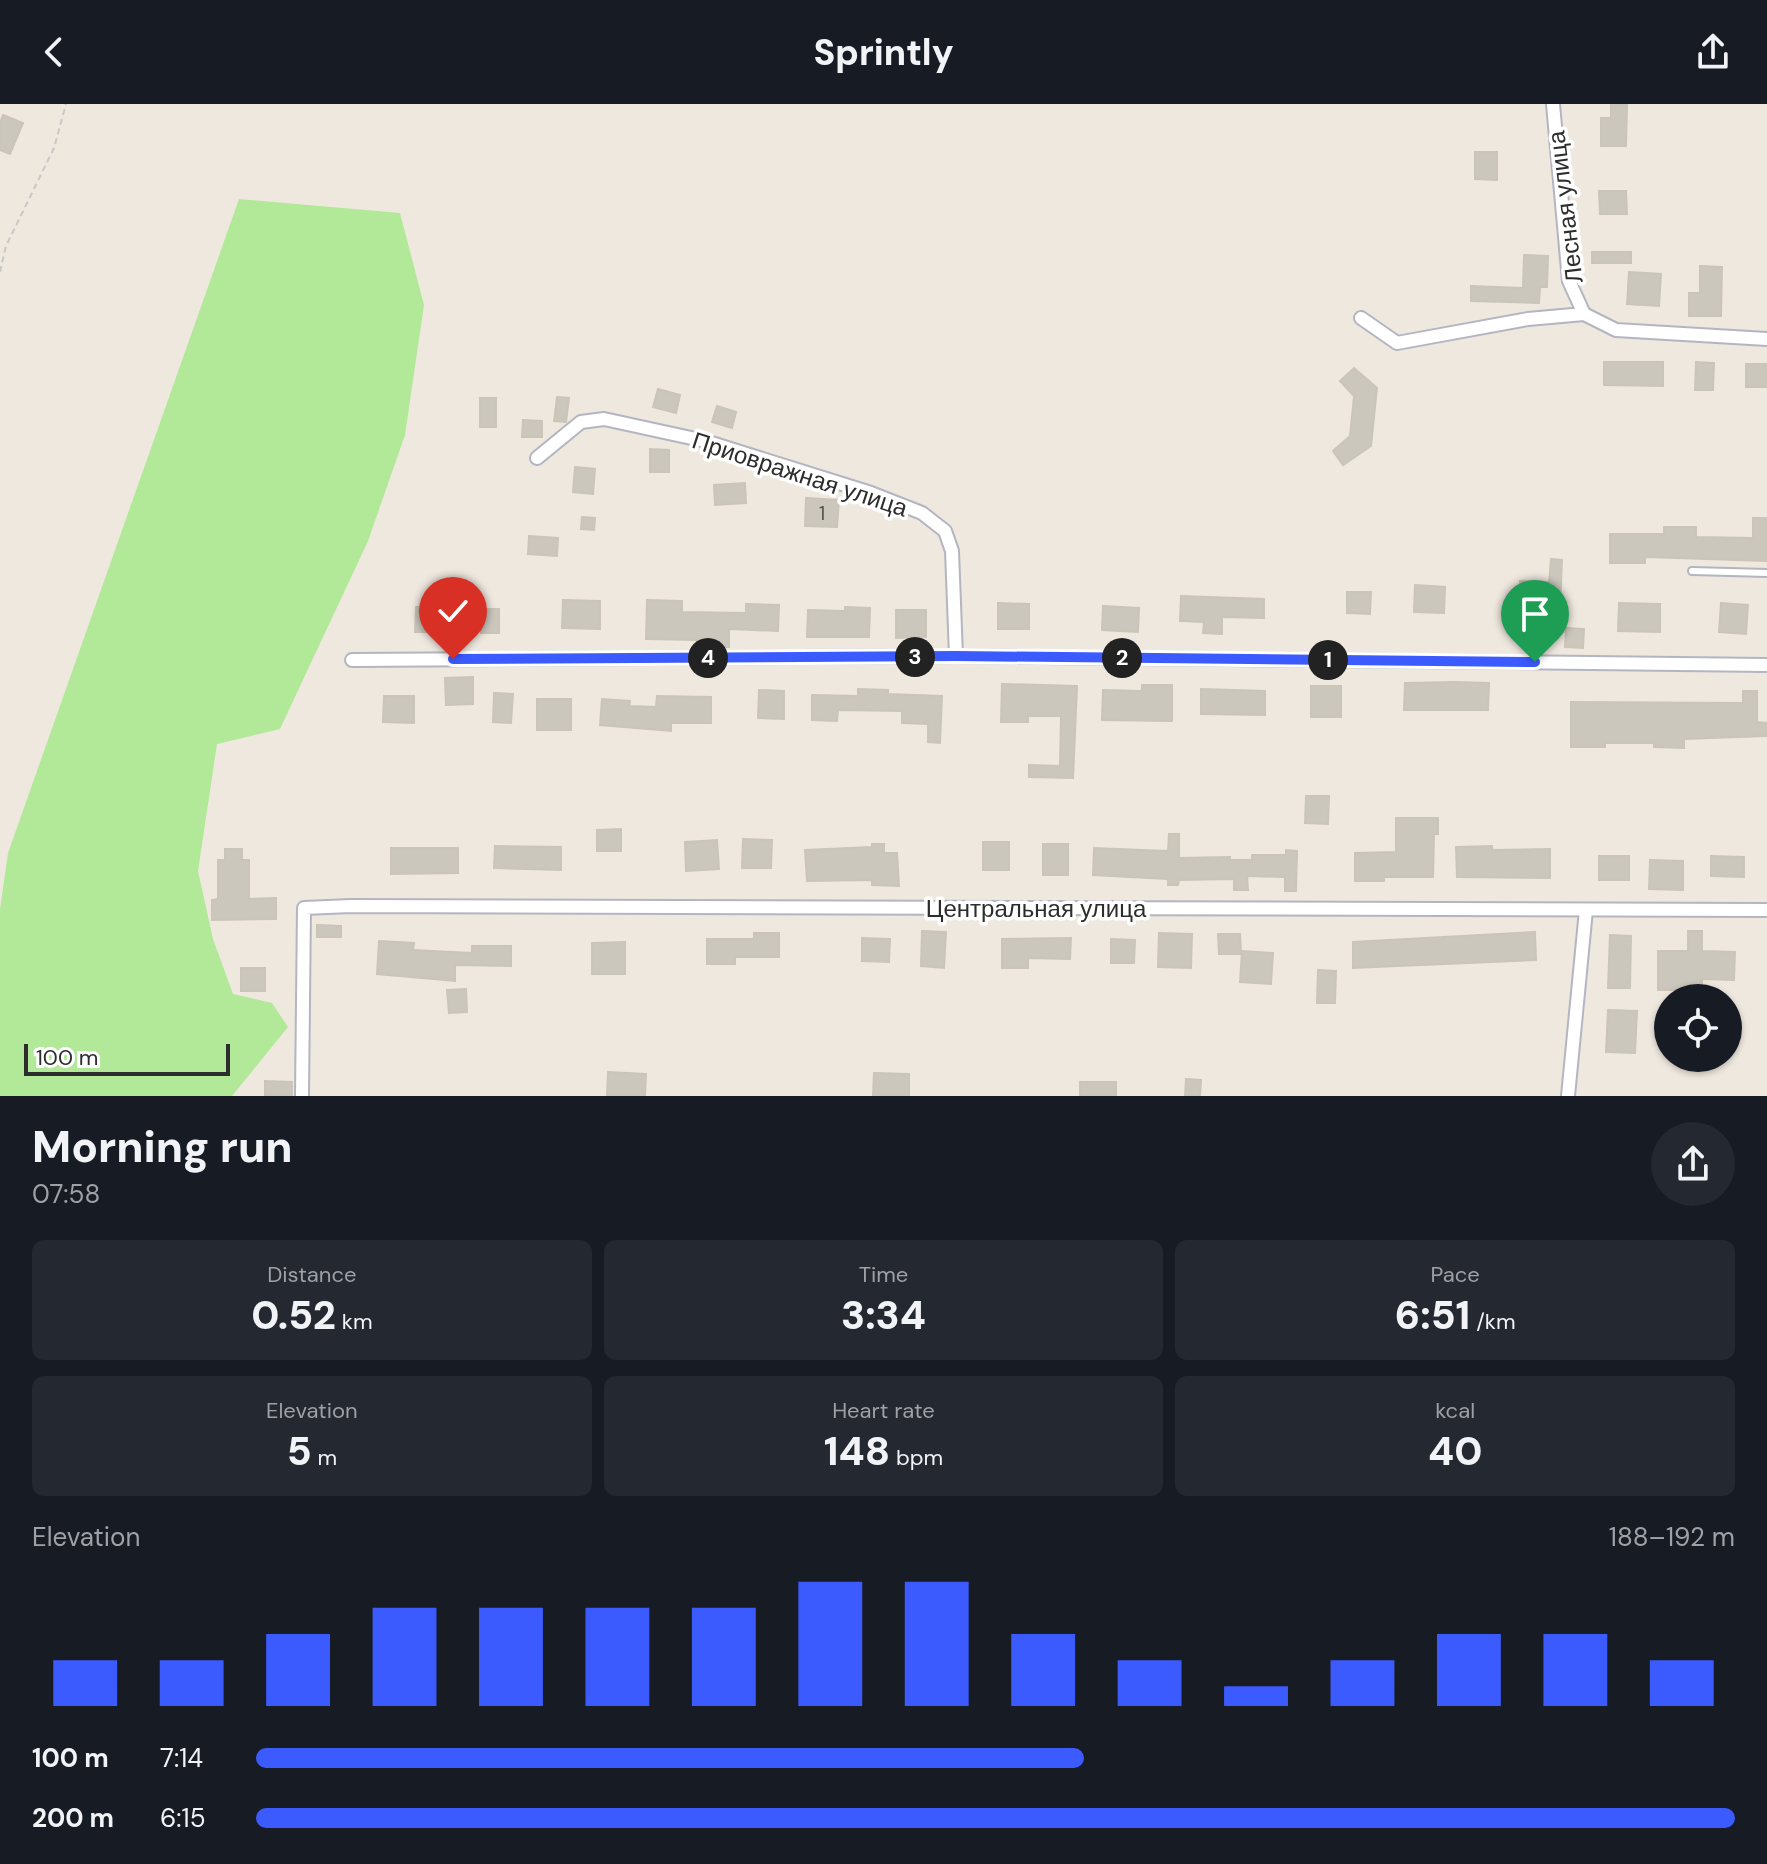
<!DOCTYPE html>
<html lang="en">
<head>
<meta charset="utf-8">
<style>
  body { margin:0; font-family:"DM Sans",sans-serif; background:#242831; color:#f1f3f6; height:100vh; display:flex; flex-direction:column; font-size:30px; white-space:nowrap }
  * { box-sizing:border-box; margin:0 }
  p { font-size:26px; color:#9ea1a6 }
  .icon { flex:none; width:44px; height:44px; fill:none; stroke:currentColor; stroke-width:2; stroke-linecap:round; stroke-linejoin:round }
  .map { position:relative; height:992px; overflow:hidden }
  .panel { display:flex; flex-direction:column; background:#171b24; flex:1 }
  .panel>* { flex:none }
  .buttons { position:absolute; left:1654px; top:880px; display:grid; gap:16px }
  .buttons a { display:grid; place-items:center; width:88px; height:88px; border-radius:50%; background:#171b24; box-shadow:0 2px 6px #0004; font-size:40px }
  .scale { position:absolute; left:24px; bottom:20px; width:206px; box-sizing:border-box; padding-left:8px; border:4px solid #2d2d2d; border-top:0; font-size:22px; line-height:28px; white-space:nowrap; color:#2d2d2d; -webkit-text-stroke:6px #fff; paint-order:stroke }
  .pin { position:absolute; display:grid; place-items:center; width:68px; height:68px; color:#fff; margin:-82px -34px; border-radius:50% 50% 50% 0; rotate:-45deg; box-shadow:0 0 8px #0007 }
  .pin .icon { rotate:45deg }
  .km { position:absolute; width:40px; height:40px; margin:-20px; border-radius:50%; background:#222; color:#fff; font-size:22px; line-height:40px; text-align:center }
  .round { display:grid; place-items:center; flex:none; width:84px; height:84px; border-radius:42px; background:#242831 }
  .overview { display:flex; align-items:center; justify-content:space-between; height:136px; padding:0 32px }
  h1 { font-size:44px; font-weight:800; line-height:60px }
  .figures { display:grid; grid-template-columns:repeat(3,1fr); gap:12px; height:136px; padding:8px 32px }
  .figures div { display:grid; align-content:center; border-radius:12px; background:#242831; text-align:center }
  .figures b { font-size:40px; font-weight:800 }
  .figures small { font-size:22px; font-weight:400 }
  .figures p { font-size:22px }
  .chart { height:224px; padding:16px 32px }
  .chart p { display:flex; justify-content:space-between }
  .chart svg { width:100%; height:144px; margin-top:8px; stroke:#3c5bff; stroke-width:6 }
  ul { padding:0 32px; list-style:none; font-size:26px }
  li { display:grid; grid-template-columns:128px 96px 1fr; align-items:center; height:60px }
  li i { height:20px; border-radius:10px; background:#3c5bff }
  header { display:flex; justify-content:space-between; align-items:center; height:104px; padding:0 32px; background:#171b24; font-size:36px; font-weight:800 }
  .map>svg:first-child { display:block }
  .green { fill:#b1e998 }
  .building { fill:#cbc7bd; stroke:#cbc5b8; stroke-width:2 }
  .lines { fill:none; stroke-linecap:round; stroke-linejoin:round }
  .lane-casing { stroke:#b3b5c1; stroke-width:10 }
  .street-casing { stroke:#b3b5c1; stroke-width:16 }
  .path { stroke:#c8c8c8; stroke-width:2; stroke-dasharray:6 4; stroke-linecap:butt }
  .lane { stroke:#fff; stroke-width:6 }
  .street { stroke:#fff; stroke-width:12 }
  .route-casing { stroke:#fff; stroke-width:16 }
  .route { stroke:#3c5bff; stroke-width:10 }
  .labels { text-anchor:middle; dominant-baseline:central; stroke-width:7; stroke-linejoin:round; paint-order:stroke }
  .number-label { font-size:20px; fill:#545451 }
  .street-label { font-size:24px; fill:#2d2d2d; stroke:#fff }
</style>
</head>
<body>
<header><svg class="icon" aria-label="back" viewBox="0 0 24 24"><path d="M15 5l-7 7 7 7"/></svg>Sprintly<svg class="icon" aria-label="share" viewBox="0 0 24 24"><path d="M12 15V3M7 8l5-5 5 5M5 13v7h14v-7"/></svg></header>
<div class="map">
<svg width="1767" height="992" viewBox="0 0 1767 992">
  <rect width="100%" height="100%" fill="#efe8df"/>
  <polygon class="green" points="239,95 400,109 424,201 405,331 368,437 280,625 217,640 198,767 213,835 233,890 272,899 288,923 232,992 0,992 0,805 8,749"/>
  <g class="building">
    <polygon points="1611,0 1627,0 1626,42 1601,42 1601,14 1611,14"/>
    <polygon points="3,11 23,19 10,50 0,46 0,19"/>
    <polygon points="1475,48 1497,48 1497,76 1475,75"/>
    <polygon points="1599,87 1626,87 1627,110 1600,110"/>
    <rect x="1592" y="148" width="39" height="11"/>
    <polygon points="1524,151 1548,152 1547,183 1540,183 1539,199 1471,197 1471,182 1523,184"/>
    <polygon points="1700,162 1722,163 1721,212 1689,212 1689,189 1700,189"/>
    <polygon points="1629,168 1661,170 1659,202 1627,200"/>
    <polygon points="1604,258 1663,258 1663,282 1604,281"/>
    <polygon points="1696,258 1714,259 1713,286 1695,286"/>
    <rect x="1746" y="260" width="21" height="23"/>
    <polygon points="1354,264 1377,284 1371,342 1343,361 1333,347 1350,332 1354,292 1340,277"/>
    <polygon points="658,285 680,291 676,309 653,303"/>
    <polygon points="557,293 569,294 566,318 554,317"/>
    <rect x="480" y="294" width="16" height="29"/>
    <polygon points="717,302 736,308 732,324 712,318"/>
    <polygon points="523,316 542,317 542,333 522,333"/>
    <polygon points="650,345 669,346 669,368 650,368"/>
    <polygon points="575,363 595,365 593,390 573,388"/>
    <polygon points="745,379 746,399 715,401 714,381"/>
    <polygon points="806,394 839,396 837,423 805,422"/>
    <polygon points="582,413 595,414 594,426 581,425"/>
    <polygon points="1753,414 1767,414 1767,457 1645,453 1645,459 1610,459 1610,430 1664,430 1664,423 1696,423 1696,433 1753,434"/>
    <polygon points="529,432 558,434 557,452 528,450"/>
    <polygon points="1551,455 1562,456 1560,502 1520,503 1520,477 1549,478"/>
    <polygon points="1415,481 1445,483 1444,509 1414,508"/>
    <polygon points="1347,488 1371,488 1370,510 1347,509"/>
    <polygon points="1181,492 1264,495 1264,514 1222,513 1222,530 1203,529 1204,518 1180,517"/>
    <polygon points="563,496 600,497 600,525 562,524"/>
    <polygon points="647,496 682,497 682,508 746,509 746,500 779,501 778,527 729,525 729,543 697,543 698,536 646,535"/>
    <polygon points="998,499 1029,500 1029,525 998,525"/>
    <polygon points="1619,499 1660,500 1660,528 1618,527"/>
    <polygon points="1721,499 1748,501 1746,530 1719,528"/>
    <polygon points="1103,502 1139,504 1138,528 1102,526"/>
    <polygon points="416,503 449,504 449,528 415,528"/>
    <polygon points="845,503 870,504 869,533 807,533 808,506 845,507"/>
    <rect x="481" y="505" width="18" height="24"/>
    <polygon points="896,506 926,506 926,533 896,534"/>
    <polygon points="1566,524 1584,525 1583,544 1565,543"/>
    <polygon points="473,573 473,600 446,601 445,574"/>
    <polygon points="1454,578 1489,579 1488,606 1404,606 1405,579"/>
    <polygon points="1002,580 1077,582 1073,674 1029,673 1029,661 1060,662 1061,612 1028,612 1028,618 1001,618"/>
    <polygon points="1142,581 1172,581 1172,617 1102,616 1103,586 1142,587"/>
    <rect x="1311" y="582" width="30" height="31"/>
    <polygon points="858,585 888,586 888,590 942,592 940,639 928,638 928,620 902,619 902,607 838,606 837,617 812,616 812,591 858,592"/>
    <polygon points="1201,585 1265,587 1265,611 1201,610"/>
    <polygon points="759,586 784,587 784,615 758,614"/>
    <polygon points="1743,587 1757,587 1757,618 1767,619 1767,632 1684,635 1684,644 1654,643 1654,639 1605,639 1605,643 1571,643 1571,598 1743,599"/>
    <polygon points="494,589 513,590 511,619 493,618"/>
    <polygon points="384,592 414,592 414,619 383,618"/>
    <polygon points="657,592 711,593 711,619 671,619 671,627 600,621 602,595 630,597 629,602 656,603"/>
    <rect x="537" y="595" width="34" height="31"/>
    <polygon points="1306,692 1329,692 1328,720 1305,719"/>
    <polygon points="1396,714 1438,714 1438,730 1434,730 1433,773 1384,773 1384,777 1355,777 1355,749 1396,748"/>
    <polygon points="621,725 621,747 597,747 597,726"/>
    <polygon points="1169,730 1179,730 1179,754 1230,753 1230,756 1252,756 1252,751 1286,751 1286,746 1297,747 1296,787 1285,787 1285,773 1247,772 1248,786 1234,786 1234,775 1179,776 1178,781 1168,781 1168,775 1093,771 1094,744 1168,747"/>
    <polygon points="743,735 772,736 771,764 742,764"/>
    <polygon points="717,736 719,765 686,767 685,738"/>
    <rect x="983" y="738" width="26" height="28"/>
    <polygon points="872,740 884,740 884,749 897,749 899,782 872,781 872,776 807,777 805,746 872,743"/>
    <rect x="1043" y="740" width="25" height="31"/>
    <polygon points="495,742 561,743 561,766 494,764"/>
    <polygon points="1492,742 1492,746 1550,745 1550,774 1457,773 1456,743"/>
    <polygon points="391,744 458,744 458,769 391,770"/>
    <polygon points="225,745 242,745 242,756 249,756 249,795 276,794 276,815 212,816 212,796 218,795 218,756 225,756"/>
    <rect x="1599" y="752" width="30" height="24"/>
    <polygon points="1711,752 1744,753 1744,773 1711,772"/>
    <polygon points="1650,756 1683,757 1683,786 1649,785"/>
    <polygon points="317,821 341,822 341,833 317,833"/>
    <polygon points="922,827 946,828 944,864 921,862"/>
    <polygon points="1688,827 1702,827 1702,847 1735,848 1734,876 1702,875 1702,894 1689,894 1689,886 1658,886 1658,847 1688,847"/>
    <polygon points="1535,828 1536,856 1353,864 1353,838"/>
    <polygon points="754,829 779,829 779,853 735,853 735,860 707,860 707,835 754,835"/>
    <polygon points="1159,829 1192,830 1191,864 1158,863"/>
    <polygon points="1218,830 1240,830 1241,850 1219,850"/>
    <polygon points="1610,831 1631,832 1630,884 1608,884"/>
    <polygon points="862,834 890,835 889,858 862,857"/>
    <polygon points="1071,834 1070,855 1028,854 1028,864 1002,864 1002,835"/>
    <polygon points="1111,835 1135,836 1134,859 1111,859"/>
    <polygon points="379,837 414,839 413,846 472,849 472,842 511,842 511,862 455,861 455,877 377,870"/>
    <polygon points="625,838 625,870 592,870 592,839"/>
    <polygon points="1242,847 1273,849 1271,880 1240,878"/>
    <rect x="241" y="864" width="24" height="23"/>
    <polygon points="1318,866 1336,867 1335,899 1317,899"/>
    <polygon points="466,885 467,908 449,909 447,886"/>
    <polygon points="1608,906 1637,907 1635,949 1606,948"/>
    <polygon points="608,968 646,970 645,992 607,992"/>
    <polygon points="874,969 909,970 909,992 873,992"/>
    <polygon points="1186,975 1201,976 1200,992 1185,992"/>
    <polygon points="265,977 292,978 292,992 265,992"/>
    <rect x="1080" y="978" width="36" height="14"/>
  </g>
  <g class="lines">
    <g class="lane-casing">
      <polyline id="lane" points="1692,467 1767,469"/>
    </g>
    <g class="street-casing">
      <g id="street">
        <polyline points="1553,0 1569,177 1584,210 1616,226 1767,235"/>
        <polyline points="1361,214 1397,239 1528,215 1584,210"/>
        <polyline points="537,354 581,318 604,315 705,337 871,389 922,409 945,427 952,447 956,552"/>
        <polyline points="352,556 956,552 1767,561"/>
        <polyline points="302,992 304,804 351,802 1767,806"/>
        <polyline points="1568,992 1586,806"/>
      </g>
    </g>
    <polyline class="path" points="0,168 6,142 54,44 66,0"/>
    <use href="#lane" class="lane"/>
    <use href="#street" class="street"/>
  </g>
  <g class="lines">
    <g class="route-casing">
      <polyline id="route" points="453,555 956,552 1535,558"/>
    </g>
    <use href="#route" class="route"/>
  </g>
  <g class="labels">
    <g class="number-label">
      <text x="822" y="409">1</text>
    </g>
    <g class="street-label">
      <text transform="translate(1565 103) rotate(-97)">Лесная улица</text>
      <text transform="translate(800 370) rotate(18)">Приовражная улица</text>
      <text x="1036" y="804">Центральная улица</text>
    </g>
  </g>
</svg>
<div class="buttons">
<a><svg class="icon" aria-label="locate" viewBox="0 0 24 24"><circle cx="12" cy="12" r="6"/><path d="M12 2v4M12 18v4M2 12h4M18 12h4"/></svg></a>
</div>
<div class="scale">100 m</div>
<div class="pin" style="left:1535px;top:558px;background:#1e9e55"><svg class="icon" aria-label="arrive" viewBox="0 0 24 24"><path d="M6 21V4h12l-3 4 3 4H6"/></svg></div>
<div class="pin" style="left:453px;top:555px;background:#d93025"><svg class="icon" aria-label="check" viewBox="0 0 24 24"><path d="M5 12l5 5 9-10"/></svg></div>
<b class="km" style="left:1328px;top:556px">1</b>
<b class="km" style="left:1122px;top:554px">2</b>
<b class="km" style="left:915px;top:553px">3</b>
<b class="km" style="left:708px;top:554px">4</b>
</div>
<section class="panel">
<div class="overview"><div><h1>Morning run</h1><p>07:58</p></div><a class="round"><svg class="icon" aria-label="share" viewBox="0 0 24 24"><path d="M12 15V3M7 8l5-5 5 5M5 13v7h14v-7"/></svg></a></div>
<div class="figures">
<div><p>Distance</p><b>0.52<small> km</small></b></div>
<div><p>Time</p><b>3:34</b></div>
<div><p>Pace</p><b>6:51<small> /km</small></b></div>
</div>
<div class="figures">
<div><p>Elevation</p><b>5<small> m</small></b></div>
<div><p>Heart rate</p><b>148<small> bpm</small></b></div>
<div><p>kcal</p><b>40</b></div>
</div>
<div class="chart"><p><span>Elevation</span>188–192 m</p>
<svg viewBox="0 0 160 44" preserveAspectRatio="none"><path d="M5 44V30M15 44V30M25 44V22M35 44V14M45 44V14M55 44V14M65 44V14M75 44V6M85 44V6M95 44V22M105 44V30M115 44V38M125 44V30M135 44V22M145 44V22M155 44V30"/></svg>
</div>
<ul>
<li><b>100 m</b>7:14<i style="width:56%"></i></li>
<li><b>200 m</b>6:15<i style="width:100%"></i></li>
</ul>
</section>
</body>
</html>
